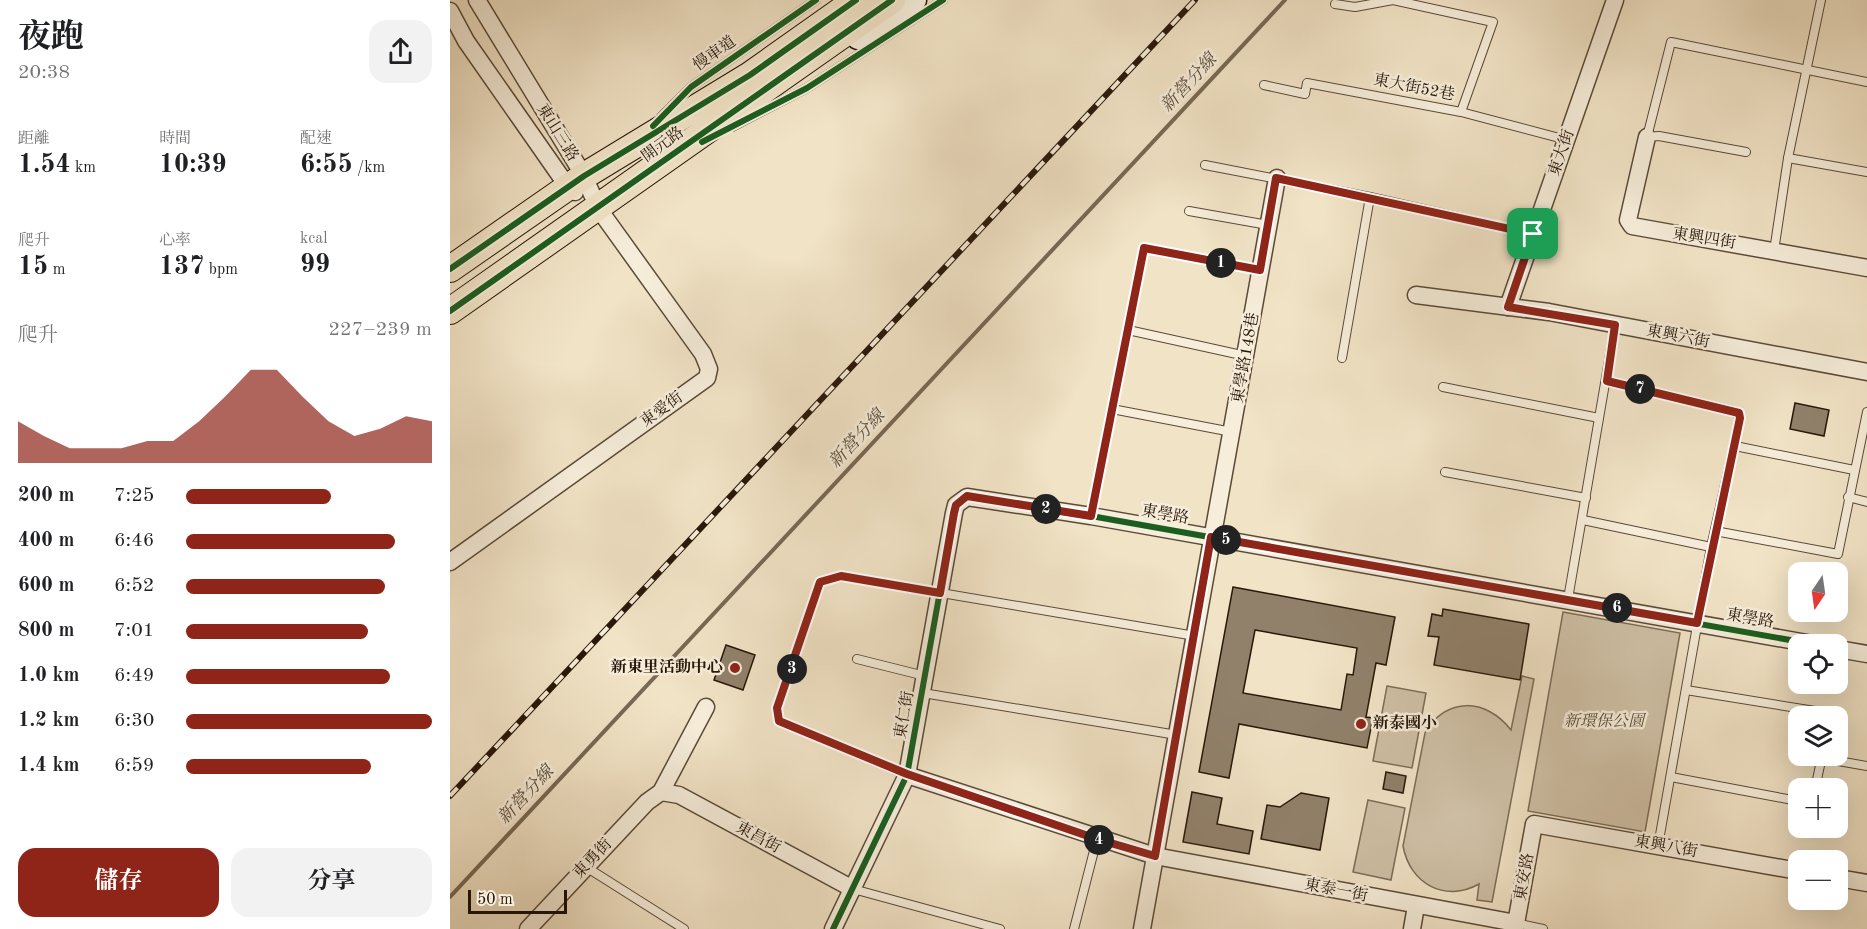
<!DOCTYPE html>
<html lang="zh-TW">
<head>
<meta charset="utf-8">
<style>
  body { margin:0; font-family:"Old Standard TT","Noto Serif TC",serif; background:#f2f2f2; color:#202124; height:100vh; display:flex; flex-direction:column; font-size:22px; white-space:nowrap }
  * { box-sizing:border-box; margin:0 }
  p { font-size:20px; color:#757577 }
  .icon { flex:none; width:33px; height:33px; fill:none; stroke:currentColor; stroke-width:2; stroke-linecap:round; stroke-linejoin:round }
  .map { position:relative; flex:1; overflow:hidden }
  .side { display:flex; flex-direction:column; background:#fff; width:450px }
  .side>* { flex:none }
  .needle { width:39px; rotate:193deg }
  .tools { position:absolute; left:1338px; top:562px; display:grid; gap:12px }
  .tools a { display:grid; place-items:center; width:60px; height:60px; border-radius:12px; background:#fff; box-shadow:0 6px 24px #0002; font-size:30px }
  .scale { position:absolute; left:18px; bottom:15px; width:99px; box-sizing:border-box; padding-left:6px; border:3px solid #281709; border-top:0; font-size:16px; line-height:21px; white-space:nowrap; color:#281709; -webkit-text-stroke:4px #f6edda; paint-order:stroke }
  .pin { position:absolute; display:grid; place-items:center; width:51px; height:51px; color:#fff; margin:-26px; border-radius:12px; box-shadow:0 3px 9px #0006 }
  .km { position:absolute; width:30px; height:30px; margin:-15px; border-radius:50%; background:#222; color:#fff; font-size:16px; line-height:30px; text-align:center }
  .round { display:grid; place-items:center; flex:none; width:63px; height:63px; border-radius:18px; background:#f2f2f2 }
  .headline { display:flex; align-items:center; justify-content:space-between; height:102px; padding:0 18px }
  h1 { font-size:33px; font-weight:700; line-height:45px }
  .stats { display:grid; grid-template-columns:repeat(3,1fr); gap:9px; height:102px; padding:6px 18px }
  .stats div { display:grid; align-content:center }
  .stats b { font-size:26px; font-weight:700 }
  .stats small { font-size:16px; font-weight:400 }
  .stats p { font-size:16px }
  .chart { height:168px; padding:12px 18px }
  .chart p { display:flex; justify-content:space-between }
  .chart svg { width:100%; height:108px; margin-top:6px; fill:#8f2418; opacity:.7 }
  .action { display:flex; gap:12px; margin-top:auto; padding:12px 18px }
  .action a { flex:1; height:69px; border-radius:18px; background:#8f2418; color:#fff; font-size:24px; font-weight:700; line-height:69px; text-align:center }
  .action a+a { background:#f2f2f2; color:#202124 }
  ul { padding:0 18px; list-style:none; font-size:20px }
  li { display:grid; grid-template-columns:96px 72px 1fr; align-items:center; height:45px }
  li i { height:15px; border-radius:8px; background:#8f2418 }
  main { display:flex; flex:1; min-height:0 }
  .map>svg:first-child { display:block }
  .green { fill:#cfc0a6; stroke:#7c6c58; stroke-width:1.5 }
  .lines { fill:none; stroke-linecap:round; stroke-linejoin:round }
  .stream { stroke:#786854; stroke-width:4 }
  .building { fill:#91816b; stroke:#281709; stroke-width:1.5; fill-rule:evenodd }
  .lane-casing { stroke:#5a4a38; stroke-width:10 }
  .street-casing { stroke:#5a4a38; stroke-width:19 }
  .secondary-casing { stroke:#281709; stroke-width:25 }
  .primary-casing { stroke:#281709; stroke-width:28 }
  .lane { stroke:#f6edda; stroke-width:8 }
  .street { stroke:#f6edda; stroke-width:16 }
  .secondary { stroke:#f6edda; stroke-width:22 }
  .primary { stroke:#f1e3c6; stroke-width:26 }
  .rail-casing { stroke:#281709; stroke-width:6 }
  .rail { stroke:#f6edda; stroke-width:4; stroke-dasharray:11; stroke-linecap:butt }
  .cycleway-casing { stroke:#f6edda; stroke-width:10 }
  .cycleway { stroke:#1b5e20; stroke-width:6 }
  .route-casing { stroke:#fff; stroke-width:12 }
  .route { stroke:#8f2418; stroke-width:8 }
  .poi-dot { fill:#8f2418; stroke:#f6edda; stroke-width:2 }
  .labels { text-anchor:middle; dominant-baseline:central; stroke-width:5; stroke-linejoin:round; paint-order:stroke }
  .street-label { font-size:16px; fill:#281709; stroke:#f6edda }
  .poi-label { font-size:16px; font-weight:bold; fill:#281709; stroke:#f6edda; text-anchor:end }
  .park-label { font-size:16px; font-style:italic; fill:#5a4a38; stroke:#f6edda }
  .water-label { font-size:18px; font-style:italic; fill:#5d4d3b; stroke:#f6edda }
</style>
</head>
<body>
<main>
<section class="side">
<div class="headline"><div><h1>夜跑</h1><p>20:38</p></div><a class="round"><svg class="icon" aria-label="share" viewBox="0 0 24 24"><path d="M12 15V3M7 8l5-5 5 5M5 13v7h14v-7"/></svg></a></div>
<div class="stats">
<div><p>距離</p><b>1.54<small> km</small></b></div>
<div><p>時間</p><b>10:39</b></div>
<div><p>配速</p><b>6:55<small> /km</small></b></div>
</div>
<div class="stats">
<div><p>爬升</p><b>15<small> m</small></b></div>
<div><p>心率</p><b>137<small> bpm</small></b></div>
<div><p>kcal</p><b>99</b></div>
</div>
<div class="chart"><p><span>爬升</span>227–239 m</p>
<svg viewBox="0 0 160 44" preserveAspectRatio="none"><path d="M0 44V27L10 33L20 38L30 38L40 38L50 35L60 35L70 27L80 17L90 6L100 6L110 17L120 27L130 33L140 30L150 25L160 27V44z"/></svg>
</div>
<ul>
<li><b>200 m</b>7:25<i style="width:59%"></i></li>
<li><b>400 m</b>6:46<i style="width:85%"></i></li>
<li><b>600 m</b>6:52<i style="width:81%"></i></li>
<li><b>800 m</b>7:01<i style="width:74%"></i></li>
<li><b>1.0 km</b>6:49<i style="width:83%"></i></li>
<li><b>1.2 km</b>6:30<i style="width:100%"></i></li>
<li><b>1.4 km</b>6:59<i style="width:75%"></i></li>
</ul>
<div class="action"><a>儲存</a><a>分享</a></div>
</section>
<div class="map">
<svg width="1417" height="929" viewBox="0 0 1417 929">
  <rect width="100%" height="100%" fill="#f1e3c6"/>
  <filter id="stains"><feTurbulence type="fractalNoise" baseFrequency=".00333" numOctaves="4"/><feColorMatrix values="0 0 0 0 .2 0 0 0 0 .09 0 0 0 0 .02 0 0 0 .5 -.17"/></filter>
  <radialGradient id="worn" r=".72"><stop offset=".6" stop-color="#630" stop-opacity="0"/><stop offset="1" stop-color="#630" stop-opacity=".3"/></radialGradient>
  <g class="green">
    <polygon points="1113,612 1230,633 1195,832 1078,811"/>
    <path d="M1072 676 1084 679 1042 902 1027 900 1029 884C995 903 960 884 953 846L975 733C996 696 1036 698 1061 730Z"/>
    <polygon points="937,686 976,693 962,768 923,761"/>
    <polygon points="918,800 955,808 941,880 903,872"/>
  </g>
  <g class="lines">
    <polyline class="stream" points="0,897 835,0"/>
  </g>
  <g class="building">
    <polygon points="1345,403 1379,410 1374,436 1340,429"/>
    <path d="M783 587 945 617 936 665 926 663 916 717 923 718 917 748 789 724 779 778 749 772ZM805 630 907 648 903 675 897 674 891 710 793 693Z"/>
    <polygon points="993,609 1079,624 1070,680 984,665 989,637 978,636 982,614 992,616"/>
    <polygon points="276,645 305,655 293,690 264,680"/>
    <polygon points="936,772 956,776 953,793 933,789"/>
    <polygon points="742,792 772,798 767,824 803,831 799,854 733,842"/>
    <polygon points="851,793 879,798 870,850 811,839 817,805 830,807"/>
  </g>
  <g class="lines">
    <g class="lane-casing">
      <g id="lane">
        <polyline points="885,4 905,7 943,0 1043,22 1011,112"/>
        <polyline points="814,85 855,94 857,83 1011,112 1117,140"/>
        <polyline points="211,117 241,87 366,0"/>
        <polyline points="282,127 357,88 493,0"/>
        <polyline points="1296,152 1209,136 1197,137 1221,42 1417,82"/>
        <polyline points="1338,158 1417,172"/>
        <polyline points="755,165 920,197 1083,234"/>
        <polyline points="739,211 818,225"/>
        <polyline points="1324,251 1338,158 1371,0"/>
        <polyline points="678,330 796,356"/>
        <polyline points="892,358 920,197"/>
        <polyline points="1157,381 1284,411 1290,418 1261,547 1208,846"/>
        <polyline points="993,387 1149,418"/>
        <polyline points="662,409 782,432"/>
        <polyline points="1285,446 1404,470"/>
        <polyline points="995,472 1136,498"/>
        <polyline points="1398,497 1417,502"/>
        <polyline points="641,516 694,248 810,270"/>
        <polyline points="1133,520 1261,547"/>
        <polyline points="1265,531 1388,554 1417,412"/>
        <polyline points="1118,599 1165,325"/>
        <polyline points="407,659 475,676"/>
        <polyline points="1236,690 1365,711 1373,717"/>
        <polyline points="473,693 727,735"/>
        <polyline points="1371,758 1417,766"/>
        <polyline points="457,775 329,721 327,708 370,582 391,576 745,636"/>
        <polyline points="1221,777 1348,801"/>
        <polyline points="1365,789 1372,756"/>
        <polyline points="136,867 234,929"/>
        <polyline points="403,889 550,929"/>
        <polyline points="1066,923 1093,929"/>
        <polyline points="624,929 647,839"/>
      </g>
    </g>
    <g class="street-casing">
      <g id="street">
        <polyline points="0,11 16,41 118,187 125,192"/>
        <polyline points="1197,137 1178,220 1182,226 1417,268"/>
        <polyline points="966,295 1099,312 1417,372"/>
        <polyline points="1058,307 1165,0"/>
        <polyline points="0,562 257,378 259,369 253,354 148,208 134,176 27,0"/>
        <polyline points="1388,649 1417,654"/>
        <polyline points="457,775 705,856 1066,923"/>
        <polyline points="211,792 229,795 403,889"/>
        <polyline points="1388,878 1417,883"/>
        <polyline points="78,929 197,802 211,792 256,707"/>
        <polyline points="383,929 457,775 504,513 506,505 517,497 641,516 1368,645"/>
        <polyline points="692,929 827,178"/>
        <polyline points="962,929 966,906"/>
        <polyline points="1065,929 1084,824 1348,871"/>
      </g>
    </g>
    <g class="secondary-casing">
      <polyline id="secondary" points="408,38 465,0"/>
    </g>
    <g class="primary-casing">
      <g id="primary">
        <polyline points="0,269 134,176 300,75 406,0"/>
        <polyline points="0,311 442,0"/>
      </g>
    </g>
    <use href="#lane" class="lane"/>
    <use href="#street" class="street"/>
    <use href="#secondary" class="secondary"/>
    <use href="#primary" class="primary"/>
    <g class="rail-casing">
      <polyline id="rail" points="0,796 745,0"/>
    </g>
    <use href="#rail" class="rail"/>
    <g class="cycleway-casing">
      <g id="cycleway">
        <polyline points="203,126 241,87 366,0"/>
        <polyline points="252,142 357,88 493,0"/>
        <polyline points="0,269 134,176 300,75 406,0"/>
        <polyline points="0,311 442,0"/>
        <polyline points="383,929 457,775 504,513 506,505 517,497 641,516 1368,645"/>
      </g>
    </g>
    <use href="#cycleway" class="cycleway"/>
  </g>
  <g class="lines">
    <g class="route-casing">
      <polygon id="route" points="826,178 1083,234 1058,307 1165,325 1157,381 1289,413 1290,418 1247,623 761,537 705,856 647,839 457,774 329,721 327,708 370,582 391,576 490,593 504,513 506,505 517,496 641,516 694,248 810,270"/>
    </g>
    <use href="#route" class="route"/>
  </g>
  <g class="poi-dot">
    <circle cx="285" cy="668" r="6"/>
    <circle cx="911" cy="724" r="6"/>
  </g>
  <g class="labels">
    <g class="street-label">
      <text transform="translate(265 54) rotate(-35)">慢車道</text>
      <text transform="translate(964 88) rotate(11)">東大街52巷</text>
      <text transform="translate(107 133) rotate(58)">東山三路</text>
      <text transform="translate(213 145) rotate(-36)">開元路</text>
      <text transform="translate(1112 153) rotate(-71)">東大街</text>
      <text transform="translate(1254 239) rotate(9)">東興四街</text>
      <text transform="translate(1228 337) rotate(11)">東興六街</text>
      <text transform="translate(796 358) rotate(-80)">東學路148巷</text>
      <text transform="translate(212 410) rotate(-36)">東愛街</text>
      <text transform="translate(715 515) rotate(10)">東學路</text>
      <text transform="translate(1300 619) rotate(10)">東學路</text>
      <text transform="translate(455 715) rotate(-80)">東仁街</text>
      <text transform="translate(308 838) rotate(28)">東昌街</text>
      <text transform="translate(1216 847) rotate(10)">東興八街</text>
      <text transform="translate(143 859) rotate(-47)">東勇街</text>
      <text transform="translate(1075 877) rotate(-80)">東安路</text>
      <text transform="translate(886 891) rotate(11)">東泰一街</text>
    </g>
    <g class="poi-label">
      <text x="273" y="668">新東里活動中心</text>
      <text x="923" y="724" text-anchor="start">新泰國小</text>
    </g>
    <g class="park-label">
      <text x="1154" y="722">新環保公園</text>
    </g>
    <g class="water-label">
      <text transform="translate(739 83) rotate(-47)">新營分線</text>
      <text transform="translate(407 439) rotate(-47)">新營分線</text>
      <text transform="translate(76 795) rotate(-47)">新營分線</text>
    </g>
  </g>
  <rect width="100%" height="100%" filter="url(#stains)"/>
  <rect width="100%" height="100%" fill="url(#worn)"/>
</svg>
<div class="tools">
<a><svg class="needle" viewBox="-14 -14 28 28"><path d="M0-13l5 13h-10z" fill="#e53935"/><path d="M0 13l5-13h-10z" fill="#757577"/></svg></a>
<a><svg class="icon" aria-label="locate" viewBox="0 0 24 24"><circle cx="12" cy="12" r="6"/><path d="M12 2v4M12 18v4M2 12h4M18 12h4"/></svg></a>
<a><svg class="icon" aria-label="layers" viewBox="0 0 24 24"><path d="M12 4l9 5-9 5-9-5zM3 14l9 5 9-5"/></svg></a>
<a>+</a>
<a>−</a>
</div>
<div class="scale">50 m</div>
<div class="pin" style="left:1083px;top:234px;background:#1e9e55"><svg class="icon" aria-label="arrive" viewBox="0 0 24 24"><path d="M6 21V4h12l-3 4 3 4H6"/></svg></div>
<b class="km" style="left:771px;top:263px">1</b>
<b class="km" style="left:596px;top:509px">2</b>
<b class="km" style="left:342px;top:669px">3</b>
<b class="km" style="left:649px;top:840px">4</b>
<b class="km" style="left:776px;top:540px">5</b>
<b class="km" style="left:1167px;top:608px">6</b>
<b class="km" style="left:1190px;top:389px">7</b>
</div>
</main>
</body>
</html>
